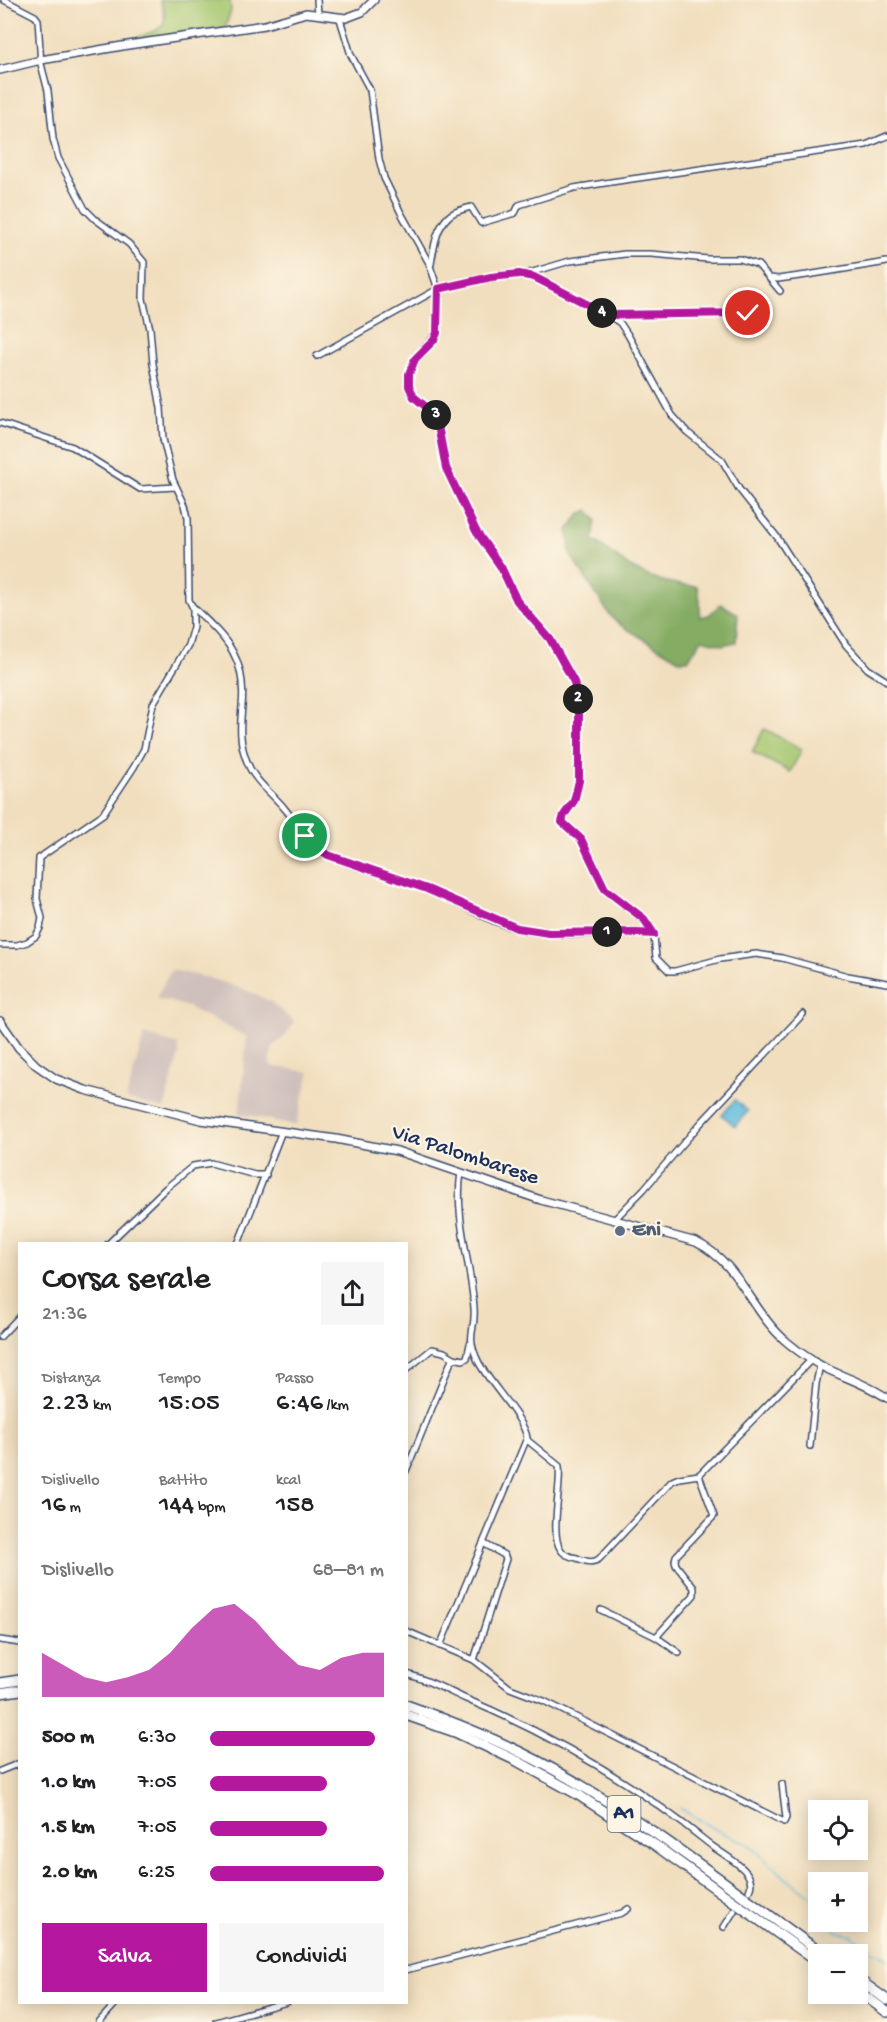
<!DOCTYPE html>
<html lang="it">
<head>
<meta charset="utf-8">
<style>
  body { margin:0; font-family:"Gochi Hand",sans-serif; background:#f6f6f6; color:#202124; height:100vh; display:flex; flex-direction:column; font-size:22px; white-space:nowrap }
  * { box-sizing:border-box; margin:0 }
  p { font-size:20px; color:#757577 }
  .icon { flex:none; width:33px; height:33px; fill:none; stroke:currentColor; stroke-width:2; stroke-linecap:round; stroke-linejoin:round }
  .map { position:relative; flex:1; overflow:hidden }
  .panel { position:absolute; left:18px; top:1242px; width:390px; height:762px; display:flex; flex-direction:column; background:#fff; border-radius:0px; box-shadow:0 3px 15px #0003 }
  .panel>* { flex:none }
  .buttons { position:absolute; left:808px; top:1800px; display:grid; gap:12px }
  .buttons a { display:grid; place-items:center; width:60px; height:60px; border-radius:0px; background:#fff; box-shadow:0 3px 15px #0003; font-size:30px }
  .pin { position:absolute; display:grid; place-items:center; width:51px; height:51px; color:#fff; margin:-26px; border:3px solid #fff; border-radius:50%; box-shadow:0 2px 6px #0007 }
  .km { position:absolute; width:30px; height:30px; margin:-15px; border-radius:50%; background:#222; color:#fff; font-size:16px; line-height:30px; text-align:center }
  .round { display:grid; place-items:center; flex:none; width:63px; height:63px; border-radius:0px; background:#f6f6f6 }
  .headline { display:flex; align-items:center; justify-content:space-between; height:102px; padding:0 24px }
  h1 { font-size:33px; font-weight:600; line-height:45px }
  .stats { display:grid; grid-template-columns:repeat(3,1fr); gap:9px; height:102px; padding:6px 24px }
  .stats div { display:grid; align-content:center }
  .stats b { font-size:26px; font-weight:600 }
  .stats small { font-size:16px; font-weight:400 }
  .stats p { font-size:16px }
  .chart { height:168px; padding:12px 24px }
  .chart p { display:flex; justify-content:space-between }
  .chart svg { width:100%; height:108px; margin-top:6px; fill:#b5179e; opacity:.7 }
  .primary-button { display:flex; gap:12px; margin-top:auto; padding:12px 24px }
  .primary-button a { flex:1; height:69px; border-radius:0px; background:#b5179e; color:#fff; font-size:24px; font-weight:600; line-height:69px; text-align:center }
  .primary-button a+a { background:#f6f6f6; color:#202124 }
  ul { padding:0 24px; list-style:none; font-size:20px }
  li { display:grid; grid-template-columns:96px 72px 1fr; align-items:center; height:45px }
  li i { height:15px; border-radius:8px; background:#b5179e }
  .map>svg:first-child { display:block }
  .industrial { fill:#cfc0bb }
  .green { fill:#a6c76f; stroke:#607b66; stroke-width:1.5 }
  .forest { fill:#84ac62; stroke:#506e60; stroke-width:1.5 }
  .water { fill:#5fbcdd; stroke:#3d769e; stroke-width:1.5 }
  .lines { fill:none; stroke-linecap:round; stroke-linejoin:round }
  .stream { stroke:#5fbcdd; stroke-width:1.5 }
  .street-casing { stroke:#3b496c; stroke-width:8 }
  .secondary-casing { stroke:#3b496c; stroke-width:10 }
  .highway-casing { stroke:#3b496c; stroke-width:12 }
  .street { stroke:#fff; stroke-width:5 }
  .secondary { stroke:#fff; stroke-width:7 }
  .highway { stroke:#fff; stroke-width:9 }
  .route-casing { stroke:#fff; stroke-width:12 }
  .route { stroke:#b5179e; stroke-width:8 }
  .service-dot { fill:#5c6f8a; stroke:#fcf5e5; stroke-width:2 }
  .labels { text-anchor:middle; dominant-baseline:central; stroke-width:4.5; stroke-linejoin:round; paint-order:stroke }
  .shield { fill:#fcf5e5; stroke:#5e6a86; stroke-width:1.5 }
  .shield-label { font-size:21px; font-weight:bold; fill:#1b2f5e }
  .street-label { font-size:22px; fill:#1b2f5e; stroke:#fcf5e5 }
  .service-label { font-size:22px; font-weight:bold; fill:#4e5e75; stroke:#fcf5e5; text-anchor:start }
</style>
</head>
<body>
<div class="map">
<svg width="887" height="2022" viewBox="0 0 887 2022">
  <rect width="100%" height="100%" fill="#fcf5e5"/>
  <filter id="ink" filterUnits="userSpaceOnUse"><feTurbulence type="fractalNoise" baseFrequency=".0167" numOctaves="2"/><feDisplacementMap in="SourceGraphic" scale="12" xChannelSelector="R" yChannelSelector="G"/><feConvolveMatrix kernelMatrix="1 2 1 2 8 2 1 2 1" color-interpolation-filters="sRGB"/></filter>
  <filter id="wash" filterUnits="userSpaceOnUse"><feTurbulence type="fractalNoise" baseFrequency=".008" numOctaves="4" result="noise"/><feDisplacementMap in="SourceGraphic" scale="24" xChannelSelector="R" yChannelSelector="G"/><feGaussianBlur stdDeviation="1.35" result="paint"/><feColorMatrix in="noise" values="0 0 0 0 0 0 0 0 0 0 0 0 0 0 0 0 0 1.4 0 .05"/><feComposite in="paint" operator="in"/></filter>
  <g filter="url(#wash)">
    <rect width="100%" height="100%" fill="#f1debe"/>
    <g class="industrial">
      <polygon points="171,970 210,978 243,989 270,1001 294,1022 285,1037 272,1047 270,1066 310,1072 296,1125 274,1122 273,1120 239,1114 247,1037 188,1007 156,998"/>
      <polygon points="144,1035 179,1045 177,1049 180,1050 164,1109 126,1099"/>
    </g>
    <g class="green">
      <path d="M160 0H230L231 10 225 29 132 41C151 27 175 36 160 0Z"/>
      <polygon points="764,729 802,749 790,772 752,752"/>
    </g>
    <path class="forest" d="M588 510 596 520 593 540C608 549 621 562 636 570 654 580 677 586 697 586L700 600V617L709 615 721 604 738 614 736 642 723 645 702 639 688 660H679L620 625 609 614 570 554 568 530 580 514Z"/>
    <polygon class="water" points="735,1100 748,1111 735,1126 722,1115"/>
    <g class="lines">
      <g class="stream">
        <polyline points="680,1808 720,1832 747,1843 787,1879 819,1902"/>
        <polyline points="840,1922 833,1923 834,1929 841,1934 852,1935 864,1948 879,1953 887,1959"/>
      </g>
    </g>
  </g>
  <g filter="url(#ink)">
    <g class="lines">
      <g class="street-casing">
        <g id="street">
          <path d="M4 0 35 16 38 20 41 64 48 91 53 139 58 158 85 209 95 219 129 244 144 262 143 299 150 329 153 364 161 408 163 439 173 480 185 505 188 518 189 600 192 606C225 638 247 656 242 706 240 727 239 744 248 764 255 782 273 794 285 809 296 822 303 838 316 847 343 867 394 876 426 889 459 902 492 925 527 931 568 938 612 931 654 934"/>
          <polyline points="317,0 318,14"/>
          <polyline points="340,19 351,55 370,90 379,159 384,178 401,213 429,263 438,289 437,333 414,361 408,376 409,389 414,397 430,409 436,416 446,468 476,531 501,567 517,601 552,642 571,674 576,687 579,713 579,784 574,801 563,818 563,823 581,839 605,889 649,925 654,936 656,958 669,971 675,971 720,959 756,954 782,958 848,976 887,983"/>
          <path d="M431 264C434 247 436 228 449 216 454 211 465 209 471 207L481 223 515 213 519 205 574 188 611 182 866 145 887 136"/>
          <polyline points="526,274 570,261 625,254 651,254 708,259 740,259 758,265 780,291"/>
          <polyline points="770,278 778,279 807,275 887,262"/>
          <polyline points="609,315 748,313"/>
          <polyline points="317,356 438,289 508,274 532,276 611,317 620,323 628,335 672,415 687,432 722,460 739,489 777,537 846,645 868,669 887,681"/>
          <polyline points="0,423 73,447 140,489 176,487"/>
          <polyline points="0,945 17,945 27,942 36,936 40,928 42,918 37,899 39,858 103,814 134,767 144,749 153,704 188,645 193,627 193,607"/>
          <polyline points="614,1220 644,1189 700,1124 803,1014"/>
          <polyline points="108,1244 166,1188 193,1166 211,1163 255,1175 266,1175"/>
          <polyline points="238,1244 282,1131"/>
          <polyline points="0,1337 20,1316"/>
          <polyline points="406,1370 432,1349 444,1352 454,1358"/>
          <path d="M527 1440 559 1466C562 1486 549 1535 561 1550 564 1555 571 1557 577 1558 585 1561 592 1564 599 1559L672 1481 679 1478 699 1475 714 1516 676 1556 675 1561 676 1565 694 1588V1595L656 1637 601 1610"/>
          <polyline points="810,1446 816,1384 820,1365"/>
          <polyline points="406,1471 450,1364 454,1358 463,1360 467,1358 470,1344"/>
          <polyline points="699,1475 811,1360"/>
          <polyline points="406,1631 474,1660 510,1688 544,1701 784,1822 786,1818 782,1784"/>
          <polyline points="656,1637 679,1653"/>
          <polyline points="0,1640 20,1643"/>
          <path d="M440 1646 527 1438C525 1419 488 1382 478 1361 465 1334 476 1332 474 1308 471 1263 454 1217 461 1172"/>
          <polyline points="474,1660 506,1559 504,1555 483,1543"/>
          <path d="M406 1674C427 1679 446 1690 466 1699 554 1736 638 1786 712 1846 725 1856 759 1872 749 1891"/>
          <polyline points="0,1771 20,1763"/>
          <polyline points="724,1927 734,1911"/>
          <polyline points="406,1970 622,1913 628,1909"/>
          <polyline points="99,2022 117,2002"/>
          <polyline points="216,2022 287,2002"/>
        </g>
      </g>
      <g class="secondary-casing">
        <g id="secondary">
          <polyline points="0,70 41,60 128,45 265,25 306,13 346,18 362,12 374,0"/>
          <path d="M0 1021 19 1048 36 1065 56 1079 85 1090 201 1120 336 1139 397 1151 541 1200 696 1242C741 1264 751 1312 787 1342 799 1352 812 1361 825 1368 846 1378 869 1385 887 1398"/>
        </g>
      </g>
      <g class="highway-casing">
        <g id="highway">
          <polyline points="0,1683 20,1680"/>
          <polyline points="0,1693 20,1690"/>
          <path d="M406 1705C445 1719 483 1734 520 1752 626 1804 727 1886 823 1954"/>
          <polyline points="406,1715 455,1732 517,1761 577,1794 655,1845 819,1963"/>
          <polyline points="858,1979 887,2000"/>
          <polyline points="858,1991 887,2012"/>
        </g>
      </g>
      <use href="#street" class="street"/>
      <use href="#secondary" class="secondary"/>
      <use href="#highway" class="highway"/>
    </g>
  </g>
  <g class="lines" filter="url(#ink)">
    <g class="route-casing">
      <polyline id="route" points="305,836 316,847 328,855 427,889 517,928 549,933 620,932 654,934 644,919 605,889 581,839 562,822 564,815 574,801 579,781 579,708 574,682 550,639 517,601 501,567 476,531 446,468 436,415 414,397 409,386 409,374 415,359 434,340 437,333 438,289 491,277 519,274 534,277 608,315 748,313"/>
    </g>
    <use href="#route" class="route"/>
  </g>
  <circle class="service-dot" cx="620" cy="1231" r="6"/>
  <g class="labels">
    <rect class="shield" x="607.5" y="1796" width="33" height="36" rx="4.5"/>
    <g class="shield-label">
      <text x="624" y="1814">A1</text>
    </g>
    <g class="street-label">
      <text transform="translate(465 1156) rotate(18)">Via Palombarese</text>
    </g>
    <g class="service-label">
      <text x="632" y="1231">Eni</text>
    </g>
  </g>
</svg>
<div class="buttons">
<a><svg class="icon" aria-label="locate" viewBox="0 0 24 24"><circle cx="12" cy="12" r="6"/><path d="M12 2v4M12 18v4M2 12h4M18 12h4"/></svg></a>
<a>+</a>
<a>−</a>
</div>
<div class="pin" style="left:305px;top:836px;background:#1e9e55"><svg class="icon" aria-label="arrive" viewBox="0 0 24 24"><path d="M6 21V4h12l-3 4 3 4H6"/></svg></div>
<div class="pin" style="left:748px;top:313px;background:#d93025"><svg class="icon" aria-label="check" viewBox="0 0 24 24"><path d="M5 12l5 5 9-10"/></svg></div>
<b class="km" style="left:607px;top:932px">1</b>
<b class="km" style="left:578px;top:699px">2</b>
<b class="km" style="left:436px;top:415px">3</b>
<b class="km" style="left:602px;top:313px">4</b>
<section class="panel">
<div class="headline"><div><h1>Corsa serale</h1><p>21:36</p></div><a class="round"><svg class="icon" aria-label="share" viewBox="0 0 24 24"><path d="M12 15V3M7 8l5-5 5 5M5 13v7h14v-7"/></svg></a></div>
<div class="stats">
<div><p>Distanza</p><b>2.23<small> km</small></b></div>
<div><p>Tempo</p><b>15:05</b></div>
<div><p>Passo</p><b>6:46<small> /km</small></b></div>
</div>
<div class="stats">
<div><p>Dislivello</p><b>16<small> m</small></b></div>
<div><p>Battito</p><b>144<small> bpm</small></b></div>
<div><p>kcal</p><b>158</b></div>
</div>
<div class="chart"><p><span>Dislivello</span>68–81 m</p>
<svg viewBox="0 0 160 44" preserveAspectRatio="none"><path d="M0 44V26L10 31L20 36L30 38L40 36L50 33L60 26L70 16L80 8L90 6L100 13L110 23L120 31L130 33L140 28L150 26L160 26V44z"/></svg>
</div>
<ul>
<li><b>500 m</b>6:30<i style="width:95%"></i></li>
<li><b>1.0 km</b>7:05<i style="width:67%"></i></li>
<li><b>1.5 km</b>7:05<i style="width:67%"></i></li>
<li><b>2.0 km</b>6:25<i style="width:100%"></i></li>
</ul>
<div class="primary-button"><a>Salva</a><a>Condividi</a></div>
</section>
</div>
</body>
</html>
